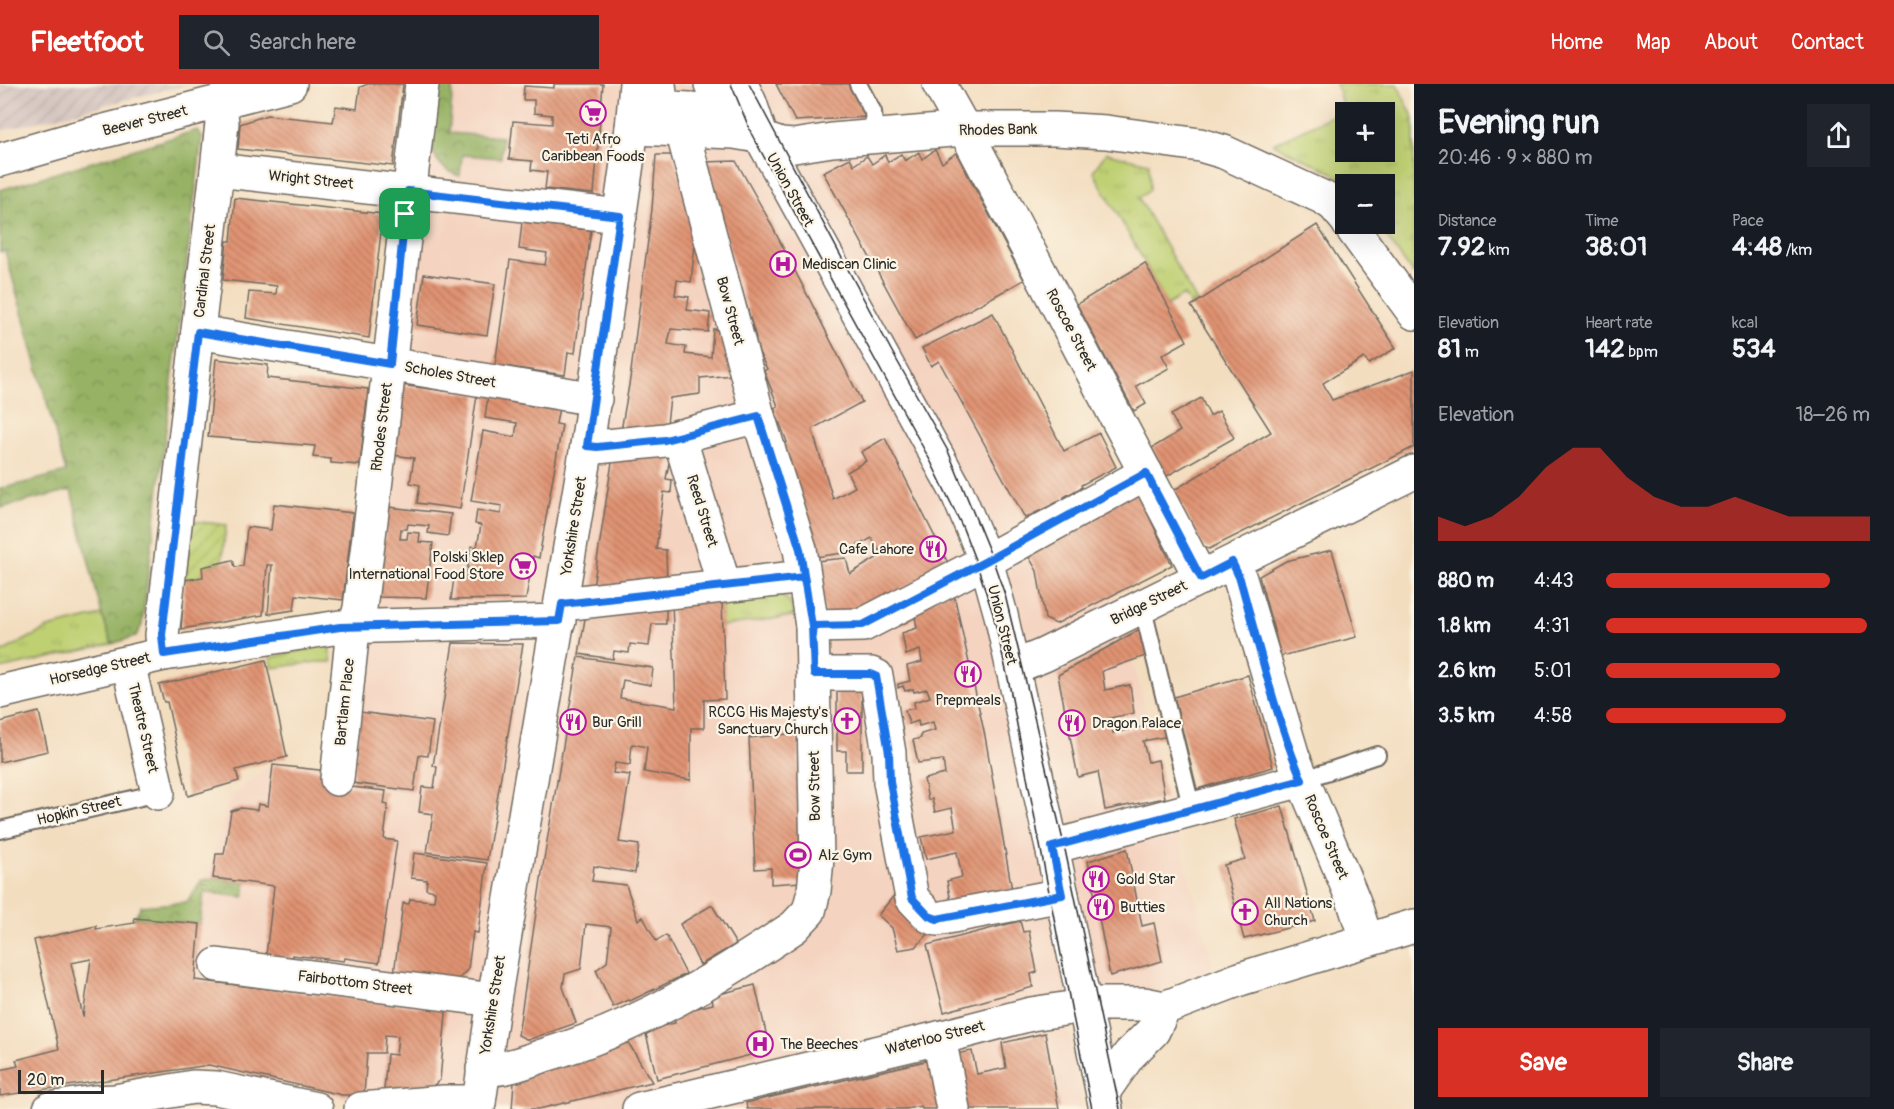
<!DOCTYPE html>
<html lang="en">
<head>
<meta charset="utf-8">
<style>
  body { margin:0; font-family:Pangolin,sans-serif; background:#20242c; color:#f1f3f6; height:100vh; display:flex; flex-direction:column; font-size:22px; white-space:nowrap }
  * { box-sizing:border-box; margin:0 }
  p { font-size:20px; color:#9ea1a6 }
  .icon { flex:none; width:33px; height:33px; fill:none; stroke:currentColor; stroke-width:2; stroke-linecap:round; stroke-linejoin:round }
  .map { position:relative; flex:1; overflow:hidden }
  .sheet { display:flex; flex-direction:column; background:#171b24; width:480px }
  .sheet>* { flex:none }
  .fabs { position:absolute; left:1335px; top:18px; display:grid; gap:12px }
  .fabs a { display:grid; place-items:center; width:60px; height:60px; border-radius:0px; background:#171b24; box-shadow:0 6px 24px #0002; font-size:30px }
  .scale { position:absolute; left:18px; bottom:15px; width:86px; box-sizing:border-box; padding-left:6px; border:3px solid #2b2b2b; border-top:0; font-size:16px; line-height:21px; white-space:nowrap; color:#2b2b2b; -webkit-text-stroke:4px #fcf5e5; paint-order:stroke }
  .pin { position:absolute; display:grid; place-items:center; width:51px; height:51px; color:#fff; margin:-26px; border-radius:12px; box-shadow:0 3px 9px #0006 }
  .round { display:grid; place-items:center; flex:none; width:63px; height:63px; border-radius:0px; background:#20242c }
  .summary { display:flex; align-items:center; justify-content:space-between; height:102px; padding:0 24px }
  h1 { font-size:33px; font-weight:700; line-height:45px }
  .metrics { display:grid; grid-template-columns:repeat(3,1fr); gap:9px; height:102px; padding:6px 24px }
  .metrics div { display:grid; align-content:center }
  .metrics b { font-size:26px; font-weight:700 }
  .metrics small { font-size:16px; font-weight:400 }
  .metrics p { font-size:16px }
  .chart { height:168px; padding:12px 24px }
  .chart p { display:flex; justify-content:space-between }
  .chart svg { width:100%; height:108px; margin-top:6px; fill:#d93025; opacity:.7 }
  .action { display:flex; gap:12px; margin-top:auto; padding:12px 24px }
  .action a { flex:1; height:69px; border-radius:0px; background:#d93025; color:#fff; font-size:24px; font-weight:700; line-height:69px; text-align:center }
  .action a+a { background:#20242c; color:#f1f3f6 }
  ul { padding:0 24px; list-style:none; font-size:20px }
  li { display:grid; grid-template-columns:96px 72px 1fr; align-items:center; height:45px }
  li i { height:15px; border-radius:8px; background:#d93025 }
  header { display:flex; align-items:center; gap:36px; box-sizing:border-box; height:84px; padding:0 30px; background:#d93025; color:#fff }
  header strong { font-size:28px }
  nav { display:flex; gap:33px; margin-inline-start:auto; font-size:21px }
  .search { width:420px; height:54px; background:#20242c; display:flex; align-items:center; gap:15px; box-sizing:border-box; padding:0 21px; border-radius:0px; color:#9ea1a6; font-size:22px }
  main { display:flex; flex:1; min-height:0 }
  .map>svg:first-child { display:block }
  .built { fill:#f4d3c0 }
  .industrial { fill:url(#industrial-furrows) }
  .grass { fill:url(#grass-tufts); stroke:#757e4f; stroke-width:1.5; fill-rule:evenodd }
  .forest { fill:url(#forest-crowns); stroke:#616e48; stroke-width:1.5 }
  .garden { fill:url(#garden-furrows); stroke:#757e4f; stroke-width:1.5 }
  .building { fill:url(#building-back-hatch); fill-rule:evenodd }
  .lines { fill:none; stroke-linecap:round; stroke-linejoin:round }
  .lane-casing { stroke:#71695f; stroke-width:20 }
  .street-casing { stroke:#71695f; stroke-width:36 }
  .secondary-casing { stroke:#71695f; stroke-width:36 }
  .lane { stroke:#fff; stroke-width:16 }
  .street { stroke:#fff; stroke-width:33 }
  .secondary { stroke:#fff; stroke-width:33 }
  .tram { stroke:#2b2b2b; stroke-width:1.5 }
  .route-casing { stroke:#fff; stroke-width:12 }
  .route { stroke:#1a73e8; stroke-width:8 }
  .labels { text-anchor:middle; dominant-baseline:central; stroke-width:4.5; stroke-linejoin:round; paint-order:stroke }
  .street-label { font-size:15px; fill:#2b2b2b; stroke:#fcf5e5 }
  .poi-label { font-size:15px; fill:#2b2b2b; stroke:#fcf5e5; text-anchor:start }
</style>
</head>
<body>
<header>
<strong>Fleetfoot</strong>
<div class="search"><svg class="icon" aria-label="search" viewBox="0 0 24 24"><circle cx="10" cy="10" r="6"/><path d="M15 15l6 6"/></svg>Search here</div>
<nav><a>Home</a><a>Map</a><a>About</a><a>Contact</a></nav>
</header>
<main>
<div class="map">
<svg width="1414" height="1025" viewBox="0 0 1414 1025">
  <defs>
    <pattern id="industrial-furrows" width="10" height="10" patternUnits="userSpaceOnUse" patternTransform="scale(1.5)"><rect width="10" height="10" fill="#d0c0bc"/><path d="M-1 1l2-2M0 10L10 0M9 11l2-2" fill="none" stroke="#b3a5a2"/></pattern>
    <pattern id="grass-tufts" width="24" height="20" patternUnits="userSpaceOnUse" patternTransform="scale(1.5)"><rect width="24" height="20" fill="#bfd073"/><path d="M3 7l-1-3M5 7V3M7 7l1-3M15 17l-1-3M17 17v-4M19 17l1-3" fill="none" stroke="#a4b364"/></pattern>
    <pattern id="forest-crowns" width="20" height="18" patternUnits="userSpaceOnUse" patternTransform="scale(1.5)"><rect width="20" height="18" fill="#97b265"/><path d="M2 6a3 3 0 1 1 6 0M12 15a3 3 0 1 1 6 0" fill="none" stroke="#7b9153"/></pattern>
    <pattern id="garden-furrows" width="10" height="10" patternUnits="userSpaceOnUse" patternTransform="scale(1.5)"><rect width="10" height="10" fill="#bfd073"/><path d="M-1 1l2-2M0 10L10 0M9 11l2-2" fill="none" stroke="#a4b364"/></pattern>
    <pattern id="building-back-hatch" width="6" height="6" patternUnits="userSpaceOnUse" patternTransform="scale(1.5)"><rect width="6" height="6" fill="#e09372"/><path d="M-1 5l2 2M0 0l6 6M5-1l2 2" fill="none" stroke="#b6785e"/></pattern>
  </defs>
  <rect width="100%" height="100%" fill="#fcf5e5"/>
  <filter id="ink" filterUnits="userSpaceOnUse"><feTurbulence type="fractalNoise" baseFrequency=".0167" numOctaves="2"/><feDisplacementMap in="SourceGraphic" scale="12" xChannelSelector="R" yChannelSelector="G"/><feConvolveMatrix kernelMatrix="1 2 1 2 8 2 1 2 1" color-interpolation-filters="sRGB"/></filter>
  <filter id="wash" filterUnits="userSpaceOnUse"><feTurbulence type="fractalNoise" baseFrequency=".008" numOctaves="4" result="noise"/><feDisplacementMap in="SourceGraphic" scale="24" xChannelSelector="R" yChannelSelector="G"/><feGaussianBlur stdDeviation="1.35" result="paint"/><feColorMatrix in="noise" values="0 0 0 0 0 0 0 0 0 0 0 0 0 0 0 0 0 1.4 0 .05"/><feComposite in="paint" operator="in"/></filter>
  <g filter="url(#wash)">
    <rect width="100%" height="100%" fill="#f3ddbf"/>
    <polygon class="built" points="439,0 855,0 1090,415 1214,885 1067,940 1082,1025 356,1025 340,1013 198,983 183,987 203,803 230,713 275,677 330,683 363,553 379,518 422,123"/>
    <polygon class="industrial" points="0,0 190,0 0,47"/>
    <g class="grass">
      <path d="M1336 0H1397L1414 35V191L1377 140H1384V100H1348L1331 88 1273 60 1344 26ZM1384 28V68H1346V28Z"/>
      <polygon points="1106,69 1149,79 1150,105 1139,114 1197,218 1191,222 1184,211 1167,221 1145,179 1093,87"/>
      <path d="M782 511C789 517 794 522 793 532L722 542V515Z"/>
      <polygon points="102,531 112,560 0,585 0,569 48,544"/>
      <polygon points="328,560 332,578 316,578 273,584 270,574"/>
    </g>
    <g class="forest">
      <path d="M438 0H453L449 49 502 53 501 74 462 71 460 92C417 79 433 33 438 0Z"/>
      <polygon points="197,46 202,53 142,541 136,552 112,560 102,531 71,406 0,424 0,405 66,388 5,167 0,168 0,106"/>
      <polygon points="213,794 246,799 244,813 204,808 200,840 134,834 141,822 187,818 201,797"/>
    </g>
    <polygon class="garden" points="192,437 226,441 222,478 203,483 203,493 185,496"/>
    <g id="blocks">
      <g class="building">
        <polygon points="368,0 403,0 393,82 238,65 240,40 267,31 333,38 336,22 357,25 360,3"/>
        <polygon points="554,0 603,0 594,110 545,105 547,88 531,86 532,77 509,75 513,37 552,40 552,31 534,29 534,16 523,16 524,2 554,4"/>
        <polygon points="776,0 852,0 868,33 795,37"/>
        <polygon points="935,66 942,79 956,69 1024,196 915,256 823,88 850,74 854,81 867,72 872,80 885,71 888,78 901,70 905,77 919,68 922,75"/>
        <polygon points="656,71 673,71 692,129 690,144 695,144 696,151 691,198 677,196 675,211 689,213 687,226 710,229 708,248 671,245 668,260 686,263 685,270 711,273 713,245 719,246 733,291 700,294 700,310 670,314 666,348 620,353 630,295 652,125"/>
        <polygon points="736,77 769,136 862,318 812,345 833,415 855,403 847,388 866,377 861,368 885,354 948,479 858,530 825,530 816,477 846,474 850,490 893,464 890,459 879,467 872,454 843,469 816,473 780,361 787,358 774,324 778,322 764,287 767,285 753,256 756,254 704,78"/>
        <polygon points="235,114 383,130 369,254 246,234 249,208 276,210 277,202 223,196 227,157 231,157"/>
        <polygon points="522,138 591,146 575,269 568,268 565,291 495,281 510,176 545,181 547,169 519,165"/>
        <polygon points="1317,141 1396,264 1369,280 1364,274 1323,299 1332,316 1414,286 1414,363 1209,465 1203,463 1174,406 1271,348 1191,222"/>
        <polygon points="1145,179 1187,257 1162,271 1169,284 1136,302 1146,320 1134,327 1077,220"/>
        <polygon points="424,190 495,200 487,251 417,241"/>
        <polygon points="993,229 1064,367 1099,349 1116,383 1081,401 1082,403 1064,413 1064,415 1025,434 939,277 931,282 922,264"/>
        <polygon points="216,275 268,281 267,294 368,305 360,381 331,379 331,375 313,373 315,362 208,353"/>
        <polygon points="400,301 477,311 460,425 417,419 420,401 410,399 414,374 393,371"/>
        <polygon points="488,311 559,323 556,340 562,341 539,474 533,472 526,515 451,516 454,494 466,495 471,462 477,463 481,441 475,440 477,426 501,430 502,422 471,417 483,347 515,353 517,339 485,334"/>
        <polygon points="1201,314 1210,332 1219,327 1234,354 1167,392 1152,364 1180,347 1171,331"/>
        <polygon points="663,360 671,379 669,379 666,395 672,396 671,409 664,408 656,465 666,466 667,500 592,510 614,365"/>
        <polygon points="1137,407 1172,481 1056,540 1045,535 1037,487 1025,466"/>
        <polygon points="274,420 353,429 343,516 296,511 294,526 268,530 272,481 267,481 263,531 181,545 185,496 203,493 202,483 233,476 235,483 243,482 247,443 271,446"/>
        <polygon points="388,423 451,430 448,452 428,449 429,442 408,440 407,445 401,445 400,455 407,455 408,448 420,449 419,458 433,459 426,514 377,513"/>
        <polygon points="1332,466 1357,553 1281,572 1259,492 1286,477"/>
        <polygon points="953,506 985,652 1012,806 951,818 947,797 962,793 957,768 926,775 921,753 956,746 952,724 935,728 932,715 928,716 924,695 945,690 943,676 918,679 913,656 921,654 921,650 935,646 933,638 919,642 918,637 909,640 905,626 915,624 914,618 930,613 927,605 914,608 913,605 905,607 903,602 898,604 898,600 910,597 907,582 922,578 920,566 906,571 902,549 917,544 915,533 903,540 899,531"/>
        <polygon points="722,515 725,615 704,616 704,644 691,644 691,696 644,688 647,663 632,660 630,681 615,679 613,689 630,691 619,758 639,761 635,789 594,782 592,797 626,801 638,836 643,833 656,857 666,851 686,890 630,917 629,916 613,923 596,886 607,878 611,843 586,840 581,885 565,890 563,903 576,939 528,956 518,951 544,775 578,573 653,584 651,601 623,596 620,614 676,623 672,516"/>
        <polygon points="666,517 666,540 652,540 649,562 630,560 629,569 614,567 613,575 579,570 587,523"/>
        <polygon points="1144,543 1151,570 1102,587 1105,606 1130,601 1134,629 1110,634 1113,649 1166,638 1169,652 1143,657 1148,678 1158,676 1165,714 1105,726 1098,688 1078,693 1058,591"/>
        <polygon points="453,559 523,560 487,776 427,768 433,730 419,728 422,703 434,704 437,683 433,682"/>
        <polygon points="266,576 287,673 236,686 239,697 188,712 167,618 164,618 159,601"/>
        <polygon points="1248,591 1273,683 1197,705 1174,613"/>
        <polygon points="837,607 862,607 862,687 846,687 846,667 837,667"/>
        <polygon points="39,628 48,667 0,678 0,638"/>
        <polygon points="360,628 433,638 428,672 419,671 414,707 352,699"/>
        <polygon points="798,649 802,798 771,800 771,784 755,785 749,654"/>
        <polygon points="273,681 328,687 326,700 386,707 384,720 388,721 384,755 397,757 379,879 345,874 344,877 292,871 292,874 266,871 274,802 213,794 216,770 224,770 231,727 241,724 257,726 258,720 268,722"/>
        <polygon points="1282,722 1315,837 1244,855 1224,781 1245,775 1234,735"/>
        <polygon points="1127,765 1142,842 1154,839 1162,877 1110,892 1088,777"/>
        <polygon points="414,769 487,779 478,849 473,848 468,885 458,896 394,890 403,819 409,820 410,815 434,817 435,807 426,805 427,796 411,794"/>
        <polygon points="896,809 931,847 916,863 898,866 892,844 878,831"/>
        <polygon points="712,821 736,860 700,881 680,840"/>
        <path d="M134 834 200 840 195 896 445 926 446 930 440 996 430 1004 384 1006 387 970 396 971 398 952 385 951 384 969H367L364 1011H342L209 981 0 1012V986L18 982 16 976 59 965 34 856 96 842V845L135 839ZM91 875 83 933 71 879Z"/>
        <polygon points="1020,837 1023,848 1029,847 1037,888 1031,890 1033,903 944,928 927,861"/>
        <polygon points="755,901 770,966 657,995 645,946 675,939 673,930 713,920 712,912"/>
        <polygon points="1045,949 1059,1025 960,1025 949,971 972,967 977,990 1006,984 1002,959"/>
        <polygon points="625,953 652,998 539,1025 512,1025 514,998"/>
        <polygon points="934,975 943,1025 922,1025 921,1022 906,1025 747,1025 746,1019"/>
      </g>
    </g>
  </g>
  <g filter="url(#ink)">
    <use href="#blocks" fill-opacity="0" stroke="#71695f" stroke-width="1.5"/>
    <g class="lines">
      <g class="lane-casing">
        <g id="lane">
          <polyline points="858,0 873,28 875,53"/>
          <polyline points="1142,521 1192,726"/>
          <polyline points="1302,696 1377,671"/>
          <polyline points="0,746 158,709"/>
        </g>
      </g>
      <g class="street-casing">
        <g id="street">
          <polyline points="659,0 661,20 672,24 723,27 711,0"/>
          <polyline points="741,0 750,19 762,55 957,408 986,477 1001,531 1052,763 1106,1025"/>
          <polyline points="939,0 972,59 1201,494"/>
          <polyline points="632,44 734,48 752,51 781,61 794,62 832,56 964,45 1055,45 1106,48 1200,61 1224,68 1324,114 1334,121 1346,135"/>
          <polyline points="0,76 73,55 290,0"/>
          <polyline points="217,86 620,132"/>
          <polyline points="1349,140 1414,229"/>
          <polyline points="198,248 595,315"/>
          <polyline points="679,352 724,501"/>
          <polyline points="587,362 597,363 665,356 758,332"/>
          <polyline points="1232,479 1240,495 1293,673 1354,818 1366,855"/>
          <polyline points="562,520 804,493"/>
          <polyline points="812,542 863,541 986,477 1146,389"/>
          <polyline points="164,570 162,551 217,86 222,39 220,19"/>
          <polyline points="128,579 158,709"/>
          <polyline points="1012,584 1044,571 1414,388"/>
          <polyline points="814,590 871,590 876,592 889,669 890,698 912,814 929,832 937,835 1062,811"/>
          <polyline points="0,608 164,570 340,543 559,537"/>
          <polyline points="337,695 352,555 360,524 375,404 422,0"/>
          <polyline points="1052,763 1302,696"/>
          <polyline points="217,881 494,916"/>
          <polyline points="939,954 953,1025"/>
          <path d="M483 985C505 986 525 978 545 971 637 944 715 896 794 843L809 827 814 807 817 775 812 542 800 465 758 332 682 46"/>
          <polyline points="1103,1008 1129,971 1153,947 1164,924"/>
          <polyline points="50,1025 94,1018 115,1017 193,1003 216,1004 316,1025"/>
          <polyline points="361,1025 444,1018 479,1018"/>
          <polyline points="639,1025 939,954 1031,930 1097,920 1144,920 1164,924 1240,895 1414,842"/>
        </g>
      </g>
      <g class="secondary-casing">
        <polyline id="secondary" points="478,1025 494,916 587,362 632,44 636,0"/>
      </g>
      <use href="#lane" class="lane"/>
      <use href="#street" class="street"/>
      <use href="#secondary" class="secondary"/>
      <g class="tram">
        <polyline points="731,0 752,51 931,378 962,442 977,481 993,530 1009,599 1071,923 1092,1025"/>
        <polyline points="749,0 891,266 948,367 992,474 1005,511 1022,581 1064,761 1120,1025"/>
      </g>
    </g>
  </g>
  <g class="lines" filter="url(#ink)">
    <g class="route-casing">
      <path id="route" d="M405 130 390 280 198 248 162 551 164 570 340 543 559 537 562 520 804 493 812 542 863 541 986 477 1146 389 1201 494 1232 478 1240 495C1259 562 1275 632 1302 696L1052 763 1062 811 937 835 929 832 912 814 890 698 889 669 876 592 871 590H814L812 542 800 465 758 332 665 356 597 363 587 362 620 132 408 107 405 130"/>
    </g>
    <use href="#route" class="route"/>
  </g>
  <defs>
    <g id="supermarket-ring" transform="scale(1.35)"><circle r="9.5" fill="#fcf5e5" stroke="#b5179e" stroke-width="1.5"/><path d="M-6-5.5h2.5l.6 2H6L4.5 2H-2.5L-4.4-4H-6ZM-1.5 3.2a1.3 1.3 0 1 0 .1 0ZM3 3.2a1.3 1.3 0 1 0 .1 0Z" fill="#b5179e"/></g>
    <g id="hospital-ring" transform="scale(1.35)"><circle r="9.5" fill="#fcf5e5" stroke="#b5179e" stroke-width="1.5"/><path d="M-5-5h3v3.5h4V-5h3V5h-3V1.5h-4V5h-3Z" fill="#b5179e"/></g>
    <g id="restaurant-ring" transform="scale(1.35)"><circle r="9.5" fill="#fcf5e5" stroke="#b5179e" stroke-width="1.5"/><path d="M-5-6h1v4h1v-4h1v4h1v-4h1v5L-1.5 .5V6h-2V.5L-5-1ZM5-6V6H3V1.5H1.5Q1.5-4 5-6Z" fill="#b5179e"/></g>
    <g id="church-ring" transform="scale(1.35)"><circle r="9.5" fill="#fcf5e5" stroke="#b5179e" stroke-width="1.5"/><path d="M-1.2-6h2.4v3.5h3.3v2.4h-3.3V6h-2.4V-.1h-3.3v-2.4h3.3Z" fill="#b5179e"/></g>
    <g id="stadium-ring" transform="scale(1.35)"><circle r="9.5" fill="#fcf5e5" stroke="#b5179e" stroke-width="1.5"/><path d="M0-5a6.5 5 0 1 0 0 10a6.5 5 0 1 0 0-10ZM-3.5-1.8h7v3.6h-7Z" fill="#b5179e"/></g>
  </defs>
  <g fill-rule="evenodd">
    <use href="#supermarket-ring" x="593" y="29"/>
    <use href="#hospital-ring" x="783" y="180"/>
    <use href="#restaurant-ring" x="933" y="465"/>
    <use href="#supermarket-ring" x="523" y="482"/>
    <use href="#restaurant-ring" x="968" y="590"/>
    <use href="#church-ring" x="847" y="637"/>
    <use href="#restaurant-ring" x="573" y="638"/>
    <use href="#restaurant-ring" x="1072" y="639"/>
    <use href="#stadium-ring" x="798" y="771"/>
    <use href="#restaurant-ring" x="1096" y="795"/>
    <use href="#restaurant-ring" x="1101" y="823"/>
    <use href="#church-ring" x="1245" y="828"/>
    <use href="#hospital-ring" x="760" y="960"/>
  </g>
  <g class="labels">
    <g class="street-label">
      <text transform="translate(145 37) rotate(-14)">Beever Street</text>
      <text transform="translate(998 46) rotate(-1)">Rhodes Bank</text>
      <text transform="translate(311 96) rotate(6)">Wright Street</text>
      <text transform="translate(790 106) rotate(61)">Union Street</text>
      <text transform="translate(205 187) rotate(-83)">Cardinal Street</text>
      <text transform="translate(730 227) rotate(75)">Bow Street</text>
      <text transform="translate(1071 246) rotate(62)">Roscoe Street</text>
      <text transform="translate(450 291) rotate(10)">Scholes Street</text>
      <text transform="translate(382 343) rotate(-83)">Rhodes Street</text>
      <text transform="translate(702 427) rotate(73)">Reed Street</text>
      <text transform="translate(574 442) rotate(-81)">Yorkshire Street</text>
      <text transform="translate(1149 519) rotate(-26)">Bridge Street</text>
      <text transform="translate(1002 541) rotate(76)">Union Street</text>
      <text transform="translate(100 585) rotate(-13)">Horsedge Street</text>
      <text transform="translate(345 618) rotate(-84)">Bartlam Place</text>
      <text transform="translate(143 644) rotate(77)">Theatre Street</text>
      <text transform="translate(815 702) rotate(-91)">Bow Street</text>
      <text transform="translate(79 727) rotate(-13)">Hopkin Street</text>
      <text transform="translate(1326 753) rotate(67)">Roscoe Street</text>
      <text transform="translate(355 899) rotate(7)">Fairbottom Street</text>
      <text transform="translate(493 921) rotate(-81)">Yorkshire Street</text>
      <text transform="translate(935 954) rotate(-14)">Waterloo Street</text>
    </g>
    <g class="poi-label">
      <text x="593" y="55" text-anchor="middle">Teti Afro<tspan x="593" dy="17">Caribbean Foods</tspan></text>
      <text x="802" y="180">Mediscan Clinic</text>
      <text x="914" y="465" text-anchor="end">Cafe Lahore</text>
      <text x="504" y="473" text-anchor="end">Polski Sklep<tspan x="504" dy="17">International Food Store</tspan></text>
      <text x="968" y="616" text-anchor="middle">Prepmeals</text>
      <text x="828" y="628" text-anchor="end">RCCG His Majesty's<tspan x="828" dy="17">Sanctuary Church</tspan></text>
      <text x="592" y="638">Bur Grill</text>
      <text x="1092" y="639">Dragon Palace</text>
      <text x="818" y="771">Alz Gym</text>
      <text x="1116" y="795">Gold Star</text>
      <text x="1264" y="819">All Nations<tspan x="1264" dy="17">Church</tspan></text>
      <text x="1120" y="823">Butties</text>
      <text x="780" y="960">The Beeches</text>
    </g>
  </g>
</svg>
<div class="fabs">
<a>+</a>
<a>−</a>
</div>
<div class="scale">20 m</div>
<div class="pin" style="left:405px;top:130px;background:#1e9e55"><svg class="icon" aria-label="arrive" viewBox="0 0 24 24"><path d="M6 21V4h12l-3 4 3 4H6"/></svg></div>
</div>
<section class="sheet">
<div class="summary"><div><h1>Evening run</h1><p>20:46 · 9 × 880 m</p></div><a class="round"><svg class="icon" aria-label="share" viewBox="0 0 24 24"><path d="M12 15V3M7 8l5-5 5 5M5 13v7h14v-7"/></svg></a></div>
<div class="metrics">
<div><p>Distance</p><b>7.92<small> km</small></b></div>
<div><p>Time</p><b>38:01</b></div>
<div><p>Pace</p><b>4:48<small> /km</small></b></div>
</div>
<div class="metrics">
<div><p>Elevation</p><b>81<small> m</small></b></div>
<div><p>Heart rate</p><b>142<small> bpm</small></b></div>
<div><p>kcal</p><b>534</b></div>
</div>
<div class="chart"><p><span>Elevation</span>18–26 m</p>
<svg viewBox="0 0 160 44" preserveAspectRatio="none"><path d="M0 44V34L10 38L20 34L30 26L40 14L50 6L60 6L70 18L80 26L90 30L100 30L110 26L120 30L130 34L140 34L150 34L160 34V44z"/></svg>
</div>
<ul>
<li><b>880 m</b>4:43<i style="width:85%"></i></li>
<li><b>1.8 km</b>4:31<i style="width:99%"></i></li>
<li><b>2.6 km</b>5:01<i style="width:66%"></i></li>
<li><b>3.5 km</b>4:58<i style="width:68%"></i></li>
</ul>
<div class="action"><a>Save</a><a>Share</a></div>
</section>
</main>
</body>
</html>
